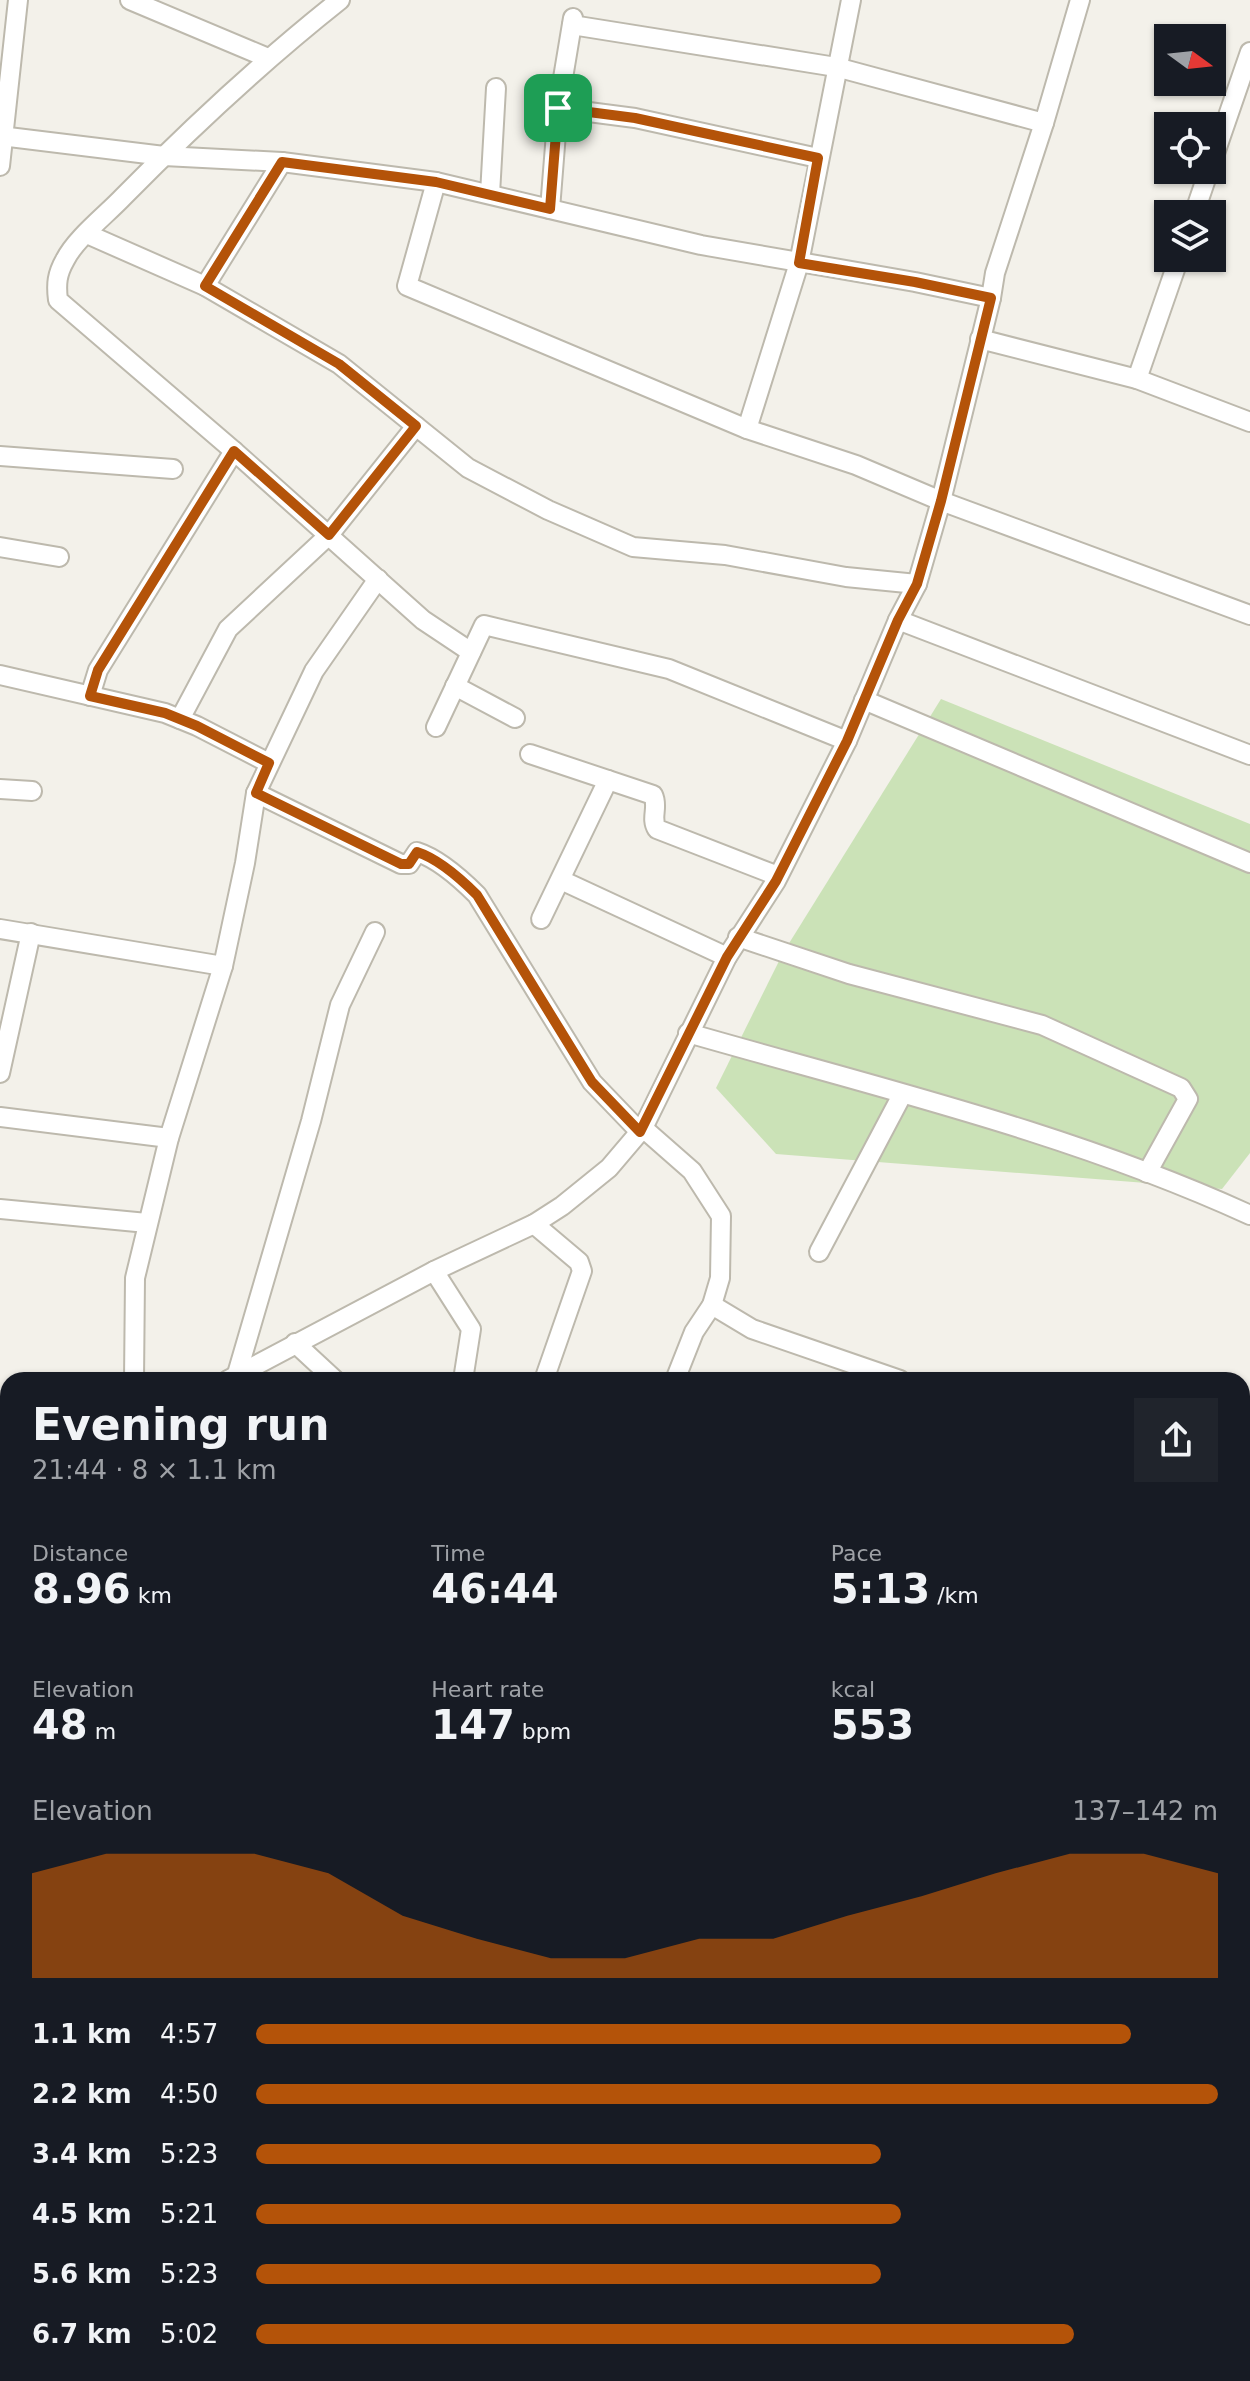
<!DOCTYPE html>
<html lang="en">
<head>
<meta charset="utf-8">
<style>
  body { margin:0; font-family:"DejaVu Sans",sans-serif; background:#20242c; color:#f1f3f6; height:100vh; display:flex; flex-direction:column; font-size:30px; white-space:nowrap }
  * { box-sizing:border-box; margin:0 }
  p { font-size:26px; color:#9ea1a6 }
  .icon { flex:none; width:44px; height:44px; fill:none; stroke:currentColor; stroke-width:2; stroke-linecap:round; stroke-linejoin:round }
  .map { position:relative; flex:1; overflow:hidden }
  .drawer { position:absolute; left:0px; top:1372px; width:1250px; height:1010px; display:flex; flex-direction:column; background:#171b24; border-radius:24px 24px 0 0; box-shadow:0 2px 6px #0004 }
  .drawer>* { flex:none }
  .needle { width:52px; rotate:105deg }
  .controls { position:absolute; left:1154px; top:24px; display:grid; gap:16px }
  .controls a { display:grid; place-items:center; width:72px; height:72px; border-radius:0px; background:#171b24; box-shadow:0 2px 6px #0004; font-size:40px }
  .pin { position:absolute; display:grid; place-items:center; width:68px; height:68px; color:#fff; margin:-34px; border-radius:16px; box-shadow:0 4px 12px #0006 }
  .round { display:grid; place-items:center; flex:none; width:84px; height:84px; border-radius:0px; background:#20242c }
  .summary { display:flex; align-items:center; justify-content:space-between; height:136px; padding:0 32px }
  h1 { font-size:44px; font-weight:700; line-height:60px }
  .stats { display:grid; grid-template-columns:repeat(3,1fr); gap:12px; height:136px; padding:8px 32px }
  .stats div { display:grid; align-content:center }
  .stats b { font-size:40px; font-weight:700 }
  .stats small { font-size:22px; font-weight:400 }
  .stats p { font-size:22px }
  .chart { height:224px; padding:16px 32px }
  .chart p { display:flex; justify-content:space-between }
  .chart svg { width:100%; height:144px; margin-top:8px; fill:#b45309; opacity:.7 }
  ul { padding:0 32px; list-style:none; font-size:26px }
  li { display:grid; grid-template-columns:128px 96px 1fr; align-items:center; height:60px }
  li i { height:20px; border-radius:10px; background:#b45309 }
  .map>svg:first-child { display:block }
  .green { fill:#cbe2b7 }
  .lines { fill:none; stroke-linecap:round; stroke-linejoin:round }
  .stream { stroke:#adcbe8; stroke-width:6 }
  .street-casing { stroke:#bdb9ad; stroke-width:22 }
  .street { stroke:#fff; stroke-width:18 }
  .route-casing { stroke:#fff; stroke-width:16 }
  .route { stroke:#b45309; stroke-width:10 }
</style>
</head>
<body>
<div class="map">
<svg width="1250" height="2381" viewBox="0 0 1250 2381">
  <rect width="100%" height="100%" fill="#f3f1ea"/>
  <polygon class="green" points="941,699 1250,824 1250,1153 1222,1189 776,1154 716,1088 783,953"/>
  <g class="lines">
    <g class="stream">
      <polyline points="922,2374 930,2381"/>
      <polyline points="793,2381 798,2374"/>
    </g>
    <g class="street-casing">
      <g id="street">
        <polyline points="130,0 268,58"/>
        <path d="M340 0C263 61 192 127 123 197 106 215 76 238 65 260 57 274 56 284 58 300L234 451 423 620 471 652"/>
        <polyline points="572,25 836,67 1044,123"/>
        <polyline points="558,108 635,118 818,158"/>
        <polyline points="0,136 164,156 282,162 436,182 701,245 915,282 991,298"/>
        <polyline points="1212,162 1250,52"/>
        <polyline points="0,166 18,0"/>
        <polyline points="436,182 407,286 747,429 856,465 941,501 1250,615"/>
        <polyline points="490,194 496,88"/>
        <polyline points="550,209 558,108 573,18"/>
        <polyline points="1194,214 1209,170"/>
        <polyline points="87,234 205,286 339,364 468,468 548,510 633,547 725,555 846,577 917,584"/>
        <polyline points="205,286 282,162"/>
        <polyline points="980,339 1137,379 1250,422"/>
        <polyline points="1137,379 1179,258"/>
        <polyline points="747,429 799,263 851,0"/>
        <polyline points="0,456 173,469"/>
        <polyline points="0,547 59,557"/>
        <polyline points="898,620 1250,755"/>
        <polyline points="0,675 165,713 197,726 269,763"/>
        <polyline points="455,686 515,718"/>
        <polyline points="90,696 98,670 234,451"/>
        <polyline points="864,700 1250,863"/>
        <polyline points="180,719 228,629 329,535 416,426"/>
        <polyline points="436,727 484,625 669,669 847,741"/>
        <path d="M530 754 653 795C659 807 650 818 657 829L778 876"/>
        <polyline points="0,789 32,791"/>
        <path d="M256 793 401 864H409L417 852C439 859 460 878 477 895L592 1082 640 1132"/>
        <polyline points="561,880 727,957"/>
        <polyline points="541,919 608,780"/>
        <polyline points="0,929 223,966"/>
        <polyline points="738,937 849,974 1042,1025 1181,1088 1188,1099 1147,1173"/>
        <path d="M688 1033C876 1087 1071 1133 1250 1215"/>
        <polyline points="0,1073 31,933"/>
        <polyline points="0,1117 169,1138"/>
        <polyline points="643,1128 692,1171 721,1216 720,1278 712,1305 694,1332 675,1380"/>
        <polyline points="0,1209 147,1223"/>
        <polyline points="534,1224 579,1262 582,1271 544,1380"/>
        <polyline points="819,1252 902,1095"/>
        <polyline points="434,1271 471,1329 463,1380"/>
        <polyline points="712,1305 752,1329 900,1380"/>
        <polyline points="295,1343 335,1380"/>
        <polyline points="237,1374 311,1121 340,1005 375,932"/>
        <polyline points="134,1380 135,1278 169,1138 223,966 245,863 256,793 314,671 378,579"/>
        <polyline points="228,1380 434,1271 534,1224 562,1206 609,1168 643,1128 727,957 776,881 847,741 898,620 917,584 941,501 991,298 995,273 1044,123 1080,0"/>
        <polyline points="0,1468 8,1467"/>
        <polyline points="1242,1512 1250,1516"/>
        <polyline points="0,1650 8,1655"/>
        <polyline points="1242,1686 1250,1667"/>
        <polyline points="1242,1773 1250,1780"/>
        <polyline points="1242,1842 1250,1819"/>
        <polyline points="0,1857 8,1860"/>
        <polyline points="1242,1867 1250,1870"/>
        <polyline points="1242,1977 1250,1956"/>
        <polyline points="0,2023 8,2028"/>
        <polyline points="0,2193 8,2195"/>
        <polyline points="1242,2219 1250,2222"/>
        <polyline points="0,2332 8,2334"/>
        <polyline points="177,2374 207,2381"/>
        <polyline points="1158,2374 1163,2381"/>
        <polyline points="31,2381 32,2374"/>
        <polyline points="287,2381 289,2374"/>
        <polyline points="553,2381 555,2374"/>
        <polyline points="657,2381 658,2374"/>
      </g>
    </g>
    <use href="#street" class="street"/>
  </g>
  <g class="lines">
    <g class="route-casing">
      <path id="route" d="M558 108 635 118 818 158 799 263 915 282 991 298 941 501 917 584 898 620 847 741 776 881 727 957 640 1132 592 1082 477 895C460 878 439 859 417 852L409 864H401L256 793 269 763 197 726 165 713 90 696 98 670 234 451 329 535 416 426 339 364 205 286 282 162 436 182 550 209Z"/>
    </g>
    <use href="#route" class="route"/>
  </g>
</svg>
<div class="controls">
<a><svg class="needle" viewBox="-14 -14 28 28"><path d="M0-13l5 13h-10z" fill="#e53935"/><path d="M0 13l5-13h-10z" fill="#9ea1a6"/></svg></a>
<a><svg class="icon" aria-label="locate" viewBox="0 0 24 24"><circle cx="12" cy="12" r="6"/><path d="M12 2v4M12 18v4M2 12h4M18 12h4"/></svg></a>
<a><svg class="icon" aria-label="layers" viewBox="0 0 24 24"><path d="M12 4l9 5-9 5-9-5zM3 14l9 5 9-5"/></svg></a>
</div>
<div class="pin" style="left:558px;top:108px;background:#1e9e55"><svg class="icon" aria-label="arrive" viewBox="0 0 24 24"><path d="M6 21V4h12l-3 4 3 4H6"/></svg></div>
<section class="drawer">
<div class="summary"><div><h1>Evening run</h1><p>21:44 · 8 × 1.1 km</p></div><a class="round"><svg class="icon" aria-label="share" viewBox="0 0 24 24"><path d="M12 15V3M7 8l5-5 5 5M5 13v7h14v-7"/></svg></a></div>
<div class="stats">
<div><p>Distance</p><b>8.96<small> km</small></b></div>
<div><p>Time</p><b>46:44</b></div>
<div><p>Pace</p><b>5:13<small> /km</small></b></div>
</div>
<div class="stats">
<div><p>Elevation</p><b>48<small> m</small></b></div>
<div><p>Heart rate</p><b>147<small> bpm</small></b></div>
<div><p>kcal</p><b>553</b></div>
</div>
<div class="chart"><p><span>Elevation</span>137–142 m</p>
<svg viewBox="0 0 160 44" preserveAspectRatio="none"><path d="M0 44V12L10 6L20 6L30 6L40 12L50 25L60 32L70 38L80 38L90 32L100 32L110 25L120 19L130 12L140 6L150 6L160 12V44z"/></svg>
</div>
<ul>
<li><b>1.1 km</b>4:57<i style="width:91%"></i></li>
<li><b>2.2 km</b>4:50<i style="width:100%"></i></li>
<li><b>3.4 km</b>5:23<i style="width:65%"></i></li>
<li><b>4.5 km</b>5:21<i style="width:67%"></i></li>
<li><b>5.6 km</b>5:23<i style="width:65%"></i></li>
<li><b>6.7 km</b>5:02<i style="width:85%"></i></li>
</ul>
</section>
</div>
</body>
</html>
